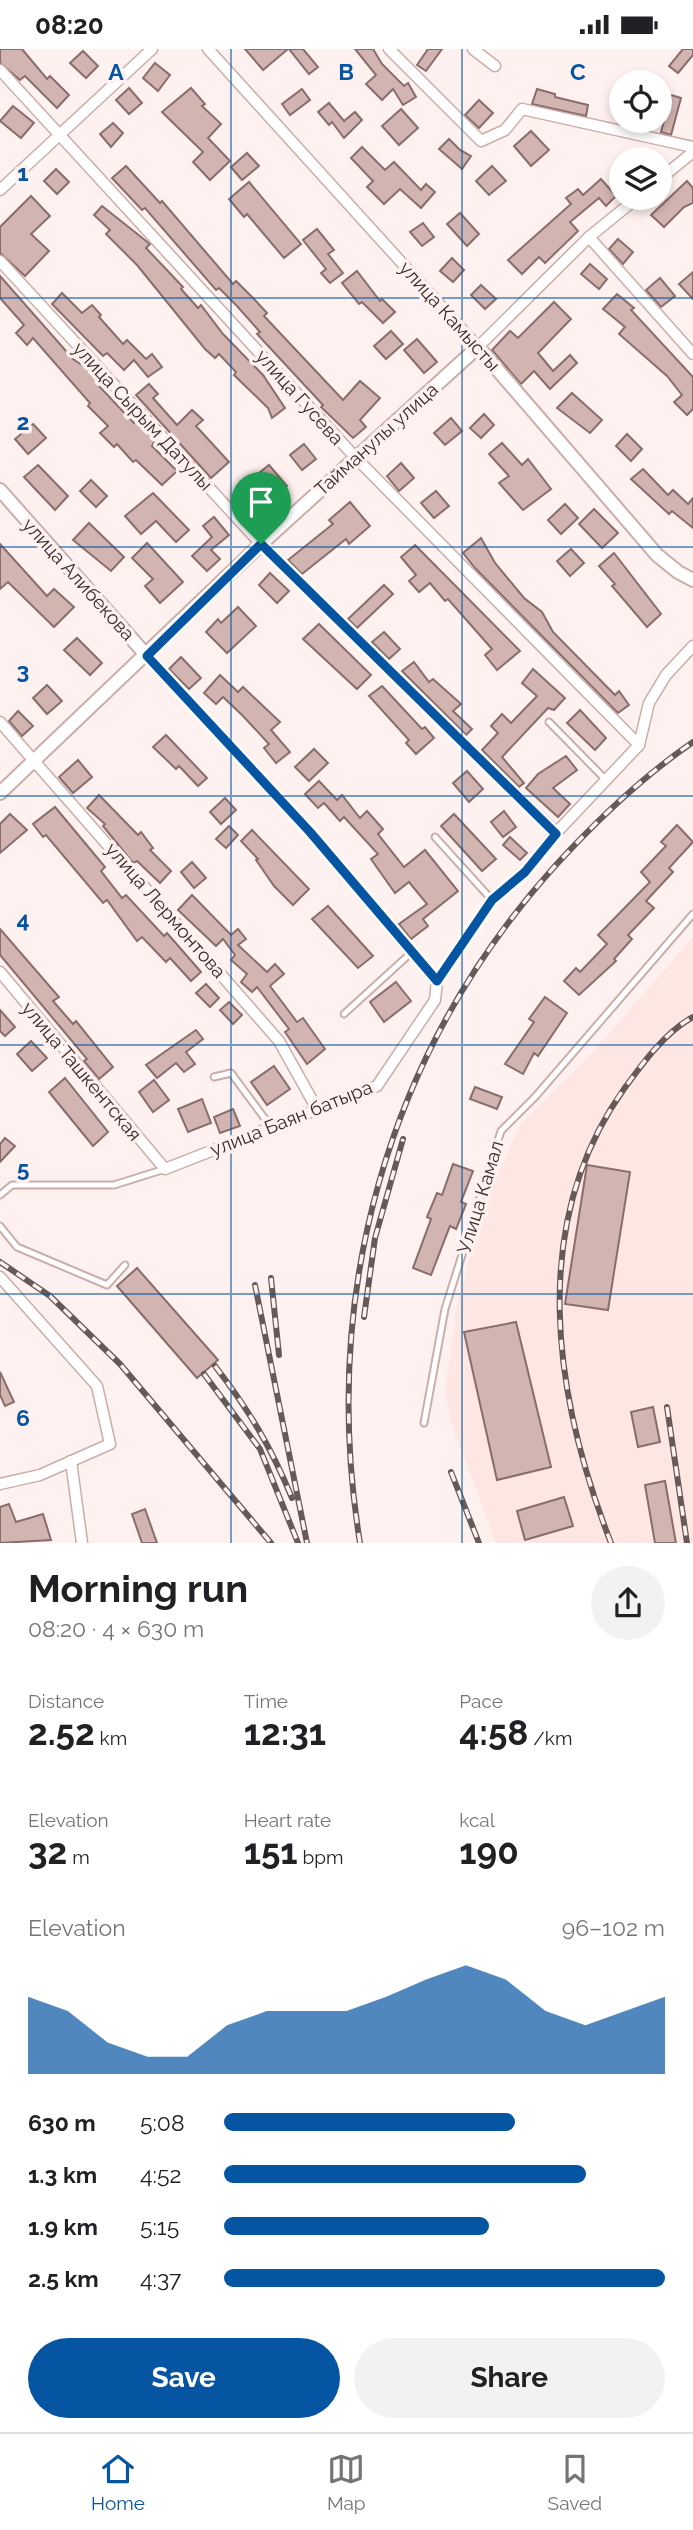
<!DOCTYPE html>
<html lang="en">
<head>
<meta charset="utf-8">
<style>
  body { margin:0; font-family:Raleway,sans-serif; background:#f2f2f2; color:#202124; height:100vh; display:flex; flex-direction:column; font-size:26px; white-space:nowrap }
  * { box-sizing:border-box; margin:0 }
  p { font-size:23px; color:#757577 }
  .icon { flex:none; width:38px; height:38px; fill:none; stroke:currentColor; stroke-width:2; stroke-linecap:round; stroke-linejoin:round }
  .map { position:relative; height:1494px; overflow:hidden }
  .details { display:flex; flex-direction:column; background:#fff; flex:1 }
  .details>* { flex:none }
  .fabs { position:absolute; left:609px; top:21px; display:grid; gap:14px }
  .fabs a { display:grid; place-items:center; width:63px; height:63px; border-radius:50%; background:#fff; box-shadow:0 4px 10px #0003; font-size:35px }
  .pin { position:absolute; display:grid; place-items:center; width:60px; height:60px; color:#fff; margin:-72px -30px; border-radius:50% 50% 50% 0; rotate:-45deg; box-shadow:0 0 7px #0007 }
  .pin .icon { rotate:45deg }
  .round { display:grid; place-items:center; flex:none; width:74px; height:74px; border-radius:37px; background:#f2f2f2 }
  .summary { display:flex; align-items:center; justify-content:space-between; height:119px; padding:0 28px }
  h1 { font-size:38px; font-weight:700; line-height:52px }
  .figures { display:grid; grid-template-columns:repeat(3,1fr); gap:10px; height:119px; padding:7px 28px }
  .figures div { display:grid; align-content:center }
  .figures b { font-size:35px; font-weight:700 }
  .figures small { font-size:19px; font-weight:400 }
  .figures p { font-size:19px }
  .chart { height:196px; padding:14px 28px }
  .chart p { display:flex; justify-content:space-between }
  .chart svg { width:100%; height:126px; margin-top:7px; fill:#0555a3; opacity:.7 }
  .primary-button { display:flex; gap:14px; margin-top:auto; padding:14px 28px }
  .primary-button a { flex:1; height:80px; border-radius:42px; background:#0555a3; color:#fff; font-size:28px; font-weight:700; line-height:80px; text-align:center }
  .primary-button a+a { background:#f2f2f2; color:#202124 }
  ul { padding:0 28px; list-style:none; font-size:23px }
  li { display:grid; grid-template-columns:112px 84px 1fr; align-items:center; height:52px }
  li i { height:18px; border-radius:9px; background:#0555a3 }
  .status { display:flex; justify-content:space-between; align-items:center; height:49px; padding:0 35px; background:#fff; direction:ltr }
  .status svg { height:19px; fill:currentColor }
  .menu { display:flex; justify-content:space-around; align-items:center; height:98px; border-top:2px solid #e0e0e0; background:#fff; font-size:19px; color:#757577 }
  .menu a { display:grid; justify-items:center; gap:4px }
  .menu .active { color:#0555a3 }
  .map>svg:first-child { display:block }
  .built { fill:#fee6e3 }
  .building { fill:#d2b4b0; stroke:#896d6a; stroke-width:2 }
  .lines { fill:none; stroke-linecap:round; stroke-linejoin:round }
  .service-casing { stroke:#cbadaa; stroke-width:9 }
  .minor-casing { stroke:#cbadaa; stroke-width:13 }
  .tertiary-casing { stroke:#cbadaa; stroke-width:16 }
  .service { stroke:#fff; stroke-width:5 }
  .minor { stroke:#fff; stroke-width:10 }
  .tertiary { stroke:#fff; stroke-width:12 }
  .rail-casing { stroke:#665a58; stroke-width:6 }
  .rail { stroke:#fef1ef; stroke-width:3.5; stroke-dasharray:10; stroke-linecap:butt }
  .route-casing { stroke:#fff; stroke-width:14 }
  .route { stroke:#0555a3; stroke-width:9 }
  .grid { fill:none; stroke:#0555a3; stroke-width:2; stroke-opacity:0.55 }
  .labels { text-anchor:middle; dominant-baseline:central; stroke-width:7; stroke-linejoin:round; paint-order:stroke }
  .street-label { font-size:19px; fill:#382c2b; stroke:#fef1ef }
  .grid-label { font-size:23px; text-anchor:middle; font-weight:bold; fill:#0555a3; stroke:#fef1ef; stroke-width:7; stroke-linejoin:round; paint-order:stroke }
</style>
</head>
<body>
<div class="status"><b>08:20</b><svg viewBox="0 0 49 12"><path d="M0 12V9h3v3zM5 12V6h3v6zM10 12V3h3v9zM15 12V0h3v12zM26 1h20v11H26zM47 4h2v5h-2z"/></svg></div>
<div class="map">
<svg width="693" height="1494" viewBox="0 0 693 1494">
  <rect width="100%" height="100%" fill="#fef1ef"/>
  <polygon class="built" points="693,888 693,1494 496,1494 451,1373 445,1341 457,1256 479,1177 498,1125 521,1074 591,1005"/>
  <g class="building">
    <polygon points="0,0 22,0 47,30 50,27 69,46 57,59 25,27 20,31 0,14"/>
    <polygon points="245,0 288,0 263,21"/>
    <polygon points="289,0 303,0 318,18 309,25"/>
    <polygon points="355,0 373,0 382,15 404,37 408,34 416,48 403,56 393,40 382,51 366,35 376,26"/>
    <polygon points="428,0 442,0 426,22 417,16"/>
    <polygon points="683,0 693,0 693,6 678,24 669,17"/>
    <polygon points="83,2 98,17 86,29 70,14"/>
    <polygon points="155,14 170,26 158,42 143,29"/>
    <polygon points="129,39 142,54 129,65 116,51"/>
    <polygon points="191,39 205,55 202,57 221,75 208,89 230,112 210,131 193,113 203,103 162,63"/>
    <polygon points="302,40 310,51 290,66 282,55"/>
    <polygon points="537,40 555,45 555,48 588,56 586,67 532,55"/>
    <polygon points="671,46 681,49 671,86 661,83"/>
    <polygon points="479,51 493,64 479,79 465,66"/>
    <polygon points="329,54 344,72 355,63 362,71 344,89 332,73 329,76 318,63"/>
    <polygon points="13,57 34,74 21,89 0,72"/>
    <polygon points="401,60 418,79 399,96 382,77"/>
    <polygon points="113,74 123,84 111,98 100,85"/>
    <polygon points="531,82 549,101 531,117 514,97"/>
    <polygon points="449,90 460,101 471,107 462,120 439,100"/>
    <polygon points="362,98 385,121 394,113 421,141 426,135 435,143 421,159 400,140 384,155 367,138 373,132 351,109"/>
    <polygon points="247,104 259,117 242,131 231,118"/>
    <polygon points="126,117 160,154 162,152 233,235 236,232 254,250 267,264 264,267 343,351 360,332 380,349 360,371 366,378 353,389 321,358 323,356 257,285 260,283 237,257 219,239 216,241 145,159 142,161 112,129"/>
    <polygon points="492,117 506,132 489,146 476,132"/>
    <polygon points="56,120 69,133 57,145 44,132"/>
    <polygon points="601,130 616,147 606,157 599,149 570,173 578,182 545,214 539,208 522,225 508,211 571,155 566,149 578,140 583,146"/>
    <polygon points="687,132 693,139 693,154 684,158 664,178 651,166"/>
    <polygon points="249,133 301,195 284,209 247,165 244,168 229,150"/>
    <polygon points="31,147 50,167 31,185 49,202 25,227 0,204 0,178"/>
    <polygon points="102,157 150,195 146,199 183,238 181,240 198,259 201,256 223,285 263,326 285,359 272,369 268,359 234,326 236,323 219,305 215,309 205,300 137,216 106,185 110,181 94,166"/>
    <polygon points="460,164 479,185 467,197 447,175"/>
    <polygon points="423,174 434,188 422,197 410,183"/>
    <polygon points="317,180 334,201 328,205 343,224 330,234 321,224 326,220 303,191"/>
    <polygon points="618,190 633,203 623,215 609,200"/>
    <polygon points="452,209 464,221 453,233 440,222"/>
    <polygon points="590,215 607,230 599,240 581,225"/>
    <polygon points="357,222 380,252 382,250 395,263 383,274 362,253 359,255 342,234"/>
    <polygon points="693,223 693,250 679,235"/>
    <polygon points="0,227 73,310 88,320 101,334 98,336 134,374 137,371 155,391 152,397 177,422 162,436 136,411 133,413 117,395 114,398 100,384 108,377 88,357 90,354 33,289 27,296 16,284 24,276 0,249"/>
    <polygon points="660,229 675,247 661,258 646,241"/>
    <polygon points="481,236 496,250 485,260 471,246"/>
    <polygon points="62,244 82,264 92,256 101,266 99,268 123,295 127,291 146,310 152,305 162,318 148,328 134,311 124,321 107,304 103,307 52,255"/>
    <polygon points="617,245 634,259 631,261 693,328 693,360 687,366 674,353 682,346 667,327 619,285 625,278 603,260"/>
    <polygon points="554,253 571,270 538,304 553,322 570,306 577,314 550,340 534,322 521,335 492,301 510,282 518,289"/>
    <polygon points="391,282 403,295 386,310 374,297"/>
    <polygon points="417,290 437,313 424,324 404,301"/>
    <polygon points="149,335 158,345 153,349 177,376 192,361 203,371 196,377 229,413 211,429 136,346"/>
    <polygon points="572,344 602,371 590,384 557,359"/>
    <polygon points="484,365 494,376 481,389 470,379"/>
    <polygon points="451,369 462,382 445,396 434,384"/>
    <polygon points="33,375 46,389 28,405 15,390"/>
    <polygon points="627,385 642,400 631,412 616,397"/>
    <polygon points="502,394 522,416 528,410 551,440 523,461 499,434 509,427 489,405"/>
    <polygon points="304,395 316,410 302,421 290,406"/>
    <polygon points="401,414 414,429 399,442 387,427"/>
    <polygon points="38,416 68,447 55,461 24,428"/>
    <polygon points="269,416 287,437 263,456 268,460 253,475 239,461 262,438 254,428"/>
    <polygon points="643,420 668,446 673,441 688,455 693,449 693,479 672,462 669,465 631,430"/>
    <polygon points="91,431 107,447 96,458 80,442"/>
    <polygon points="436,442 449,457 434,469 421,454"/>
    <polygon points="153,444 189,481 176,493 156,472 141,485 125,467"/>
    <polygon points="350,453 370,477 349,495 346,490 302,525 288,511 333,475 329,471"/>
    <polygon points="565,455 578,469 561,485 548,471"/>
    <polygon points="594,460 618,484 602,499 579,475"/>
    <polygon points="214,468 229,486 211,501 220,510 207,522 192,507 212,488 203,477"/>
    <polygon points="89,474 124,508 111,522 73,491"/>
    <polygon points="481,489 495,514 524,549 542,563 553,583 615,646 619,642 629,656 618,664 475,519 463,504"/>
    <polygon points="147,494 183,533 160,554 145,537 153,530 132,509"/>
    <polygon points="0,495 47,547 54,540 74,558 54,578 8,533 0,540"/>
    <polygon points="415,496 520,602 497,621 485,606 492,600 448,550 445,552 430,534 419,543 409,532 416,526 401,508"/>
    <polygon points="571,500 584,514 570,527 557,512"/>
    <polygon points="614,504 661,565 647,578 612,537 615,535 599,517"/>
    <polygon points="270,524 289,542 277,554 259,536"/>
    <polygon points="384,536 393,545 357,579 348,570"/>
    <polygon points="238,558 256,577 227,604 206,583 218,570 221,574"/>
    <polygon points="319,575 371,626 357,640 303,590"/>
    <polygon points="384,583 400,600 389,610 372,593"/>
    <polygon points="77,589 102,614 90,626 64,601"/>
    <polygon points="181,608 201,629 189,640 169,620"/>
    <polygon points="414,613 429,633 433,630 461,655 453,662 472,680 466,686 402,622"/>
    <polygon points="533,620 565,649 554,661 548,659 502,708 524,734 519,738 482,701 498,684 491,677 502,665 511,674 537,647 522,634"/>
    <polygon points="220,626 238,643 243,638 280,673 271,681 290,703 276,714 264,699 269,695 243,667 223,648 216,655 204,644"/>
    <polygon points="47,636 62,652 47,665 33,649"/>
    <polygon points="382,637 422,680 425,678 434,689 416,705 406,694 409,691 369,647"/>
    <polygon points="580,661 606,689 595,701 567,674"/>
    <polygon points="18,662 33,677 22,687 9,672"/>
    <polygon points="166,686 207,729 198,737 179,717 176,720 153,698"/>
    <polygon points="314,700 328,714 309,732 295,718"/>
    <polygon points="566,707 577,721 553,739 570,755 558,768 526,739 538,725"/>
    <polygon points="78,711 92,728 73,744 59,728"/>
    <polygon points="467,722 483,740 469,753 453,734"/>
    <polygon points="319,732 337,751 342,746 360,769 367,762 383,780 378,785 404,818 425,801 458,842 423,870 428,877 411,890 399,875 427,855 409,833 395,844 371,810 378,805 344,768 340,772 324,754 318,759 305,745"/>
    <polygon points="99,746 138,786 141,783 153,799 150,801 171,822 160,834 137,812 133,814 103,777 105,775 87,759"/>
    <polygon points="225,749 236,761 221,775 210,763"/>
    <polygon points="55,758 105,818 101,822 122,849 126,846 164,887 167,884 201,923 191,932 170,909 166,913 142,888 137,892 107,851 103,854 46,786 43,788 33,775"/>
    <polygon points="504,762 516,778 503,788 491,773"/>
    <polygon points="10,765 27,781 0,804 0,775"/>
    <polygon points="454,765 496,810 482,822 441,777"/>
    <polygon points="677,776 693,793 669,819 673,823 646,852 654,859 628,886 632,890 614,910 616,912 579,946 564,932 576,919 580,923 607,895 598,886 650,833 641,823 666,797 661,793"/>
    <polygon points="229,777 238,786 226,799 216,790"/>
    <polygon points="252,781 309,840 293,856 274,837 256,811 258,810 241,792"/>
    <polygon points="510,788 527,804 520,811 503,796"/>
    <polygon points="192,813 206,829 194,839 181,823"/>
    <polygon points="192,846 231,886 238,880 246,890 238,896 267,923 275,915 284,925 270,937 297,973 303,969 325,1000 307,1015 285,983 289,980 257,938 252,943 241,933 247,925 231,911 235,906 223,890 216,897 178,861"/>
    <polygon points="328,857 373,907 358,919 312,870"/>
    <polygon points="0,880 59,948 53,952 73,975 76,972 113,1018 99,1030 84,1012 87,1010 0,906"/>
    <polygon points="396,933 411,952 384,973 370,953"/>
    <polygon points="206,935 219,949 210,958 196,944"/>
    <polygon points="545,948 567,964 538,1007 534,1004 523,1025 505,1015 534,973 529,970"/>
    <polygon points="229,953 242,966 233,975 220,961"/>
    <polygon points="0,961 15,978 5,987 0,982"/>
    <polygon points="196,981 203,990 186,1003 195,1015 184,1023 176,1014 157,1029 146,1016"/>
    <polygon points="31,992 47,1009 32,1022 17,1005"/>
    <polygon points="274,1017 290,1040 267,1056 251,1033"/>
    <polygon points="65,1029 108,1083 93,1097 49,1043"/>
    <polygon points="154,1031 169,1051 153,1063 139,1043"/>
    <polygon points="475,1038 502,1048 497,1060 470,1050"/>
    <polygon points="202,1050 211,1074 188,1083 178,1060"/>
    <polygon points="233,1060 240,1077 220,1084 214,1068"/>
    <polygon points="5,1089 15,1097 0,1113 0,1095"/>
    <polygon points="453,1115 473,1122 461,1153 466,1155 456,1180 450,1177 431,1226 413,1219 431,1170 427,1168 437,1144 442,1146"/>
    <polygon points="587,1116 630,1123 608,1261 565,1255"/>
    <polygon points="137,1219 218,1311 197,1329 117,1237"/>
    <polygon points="516,1273 551,1418 497,1431 464,1283"/>
    <polygon points="0,1323 14,1353 5,1357 0,1346"/>
    <polygon points="653,1358 660,1393 638,1398 631,1363"/>
    <polygon points="665,1432 676,1494 655,1494 645,1436"/>
    <polygon points="564,1448 573,1477 525,1491 517,1462"/>
    <polygon points="9,1455 16,1473 43,1465 51,1491 0,1494 0,1458"/>
    <polygon points="145,1460 157,1494 142,1494 132,1465"/>
  </g>
  <g class="lines">
    <g class="service-casing">
      <g id="service">
        <polyline points="549,673 606,731"/>
        <polyline points="435,788 492,851"/>
        <polyline points="344,965 412,903"/>
        <polyline points="214,1028 231,1024 271,1078"/>
        <polyline points="0,1146 12,1136 114,1136 165,1120"/>
        <polyline points="0,1177 17,1198 107,1236 125,1216"/>
        <polyline points="424,1374 445,1260 501,1082 535,1048 693,865"/>
      </g>
    </g>
    <g class="minor-casing">
      <g id="minor">
        <polyline points="208,0 478,298 589,188 637,149"/>
        <polyline points="389,0 481,92 505,81 522,60 693,98"/>
        <polyline points="473,0 495,17"/>
        <polyline points="0,21 355,408 639,696"/>
        <polyline points="660,130 693,103"/>
        <polyline points="0,141 152,0"/>
        <polyline points="589,188 693,305"/>
        <polyline points="0,212 261,495 556,784"/>
        <polyline points="147,607 310,783 437,932"/>
        <polyline points="0,673 279,992 317,1060"/>
        <polyline points="0,923 165,1120 377,1037 435,951 437,932 492,851 525,823 556,784 639,696 649,654 666,626 693,597"/>
        <polyline points="0,1228 97,1337 110,1395 40,1426 0,1435"/>
        <polyline points="71,1412 82,1494"/>
      </g>
    </g>
    <g class="tertiary-casing">
      <g id="tertiary">
        <polyline points="0,441 147,607"/>
        <polyline points="0,744 261,495 478,298 657,506 678,523 693,531"/>
      </g>
    </g>
    <use href="#service" class="service"/>
    <use href="#minor" class="minor"/>
    <use href="#tertiary" class="tertiary"/>
    <g class="rail-casing">
      <g id="rail">
        <polyline points="0,1213 50,1247 120,1315 271,1494"/>
        <polyline points="271,1229 279,1306"/>
        <polyline points="255,1236 307,1494"/>
        <polyline points="364,1268 375,1189 403,1090"/>
        <path d="M215 1317C249 1361 271 1398 292 1449"/>
        <polyline points="204,1325 260,1400 298,1494"/>
        <polyline points="667,1358 687,1494"/>
        <polyline points="451,1423 479,1494"/>
        <path d="M360 1494C320 1246 386 1005 555 817 597 771 642 728 693 693"/>
        <path d="M611 1494C554 1348 527 1176 624 1040 642 1015 665 983 693 968"/>
      </g>
    </g>
    <use href="#rail" class="rail"/>
  </g>
  <g class="lines">
    <g class="route-casing">
      <polygon id="route" points="261,495 556,785 525,823 492,851 437,932 310,783 147,607"/>
    </g>
    <use href="#route" class="route"/>
  </g>
  <path class="grid" d="M231 0V1494M462 0V1494M0 249H693M0 498H693M0 747H693M0 996H693M0 1245H693"/>
  <g class="labels">
    <g class="street-label">
      <text transform="translate(450 267) rotate(48)">улица Камысты</text>
      <text transform="translate(300 348) rotate(48)">улица Гусева</text>
      <text transform="translate(143 367) rotate(47)">улица Сырым Датулы</text>
      <text transform="translate(376 390) rotate(-42)">Тайманулы улица</text>
      <text transform="translate(79 530) rotate(48)">улица Алибекова</text>
      <text transform="translate(166 861) rotate(49)">улица Лермонтова</text>
      <text transform="translate(82 1022) rotate(50)">улица Ташкентская</text>
      <text transform="translate(291 1069) rotate(-22)">улица Баян батыра</text>
      <text transform="translate(480 1148) rotate(-73)">Улица Камал</text>
    </g>
  </g>
  <g class="grid-label">
    <text x="116" y="31">A</text>
    <text x="346" y="31">B</text>
    <text x="578" y="31">C</text>
    <text x="23" y="132">1</text>
    <text x="23" y="381">2</text>
    <text x="23" y="630">3</text>
    <text x="23" y="879">4</text>
    <text x="23" y="1128">5</text>
    <text x="23" y="1377">6</text>
  </g>
</svg>
<div class="fabs">
<a><svg class="icon" aria-label="locate" viewBox="0 0 24 24"><circle cx="12" cy="12" r="6"/><path d="M12 2v4M12 18v4M2 12h4M18 12h4"/></svg></a>
<a><svg class="icon" aria-label="layers" viewBox="0 0 24 24"><path d="M12 4l9 5-9 5-9-5zM3 14l9 5 9-5"/></svg></a>
</div>
<div class="pin" style="left:261px;top:495px;background:#1e9e55"><svg class="icon" aria-label="arrive" viewBox="0 0 24 24"><path d="M6 21V4h12l-3 4 3 4H6"/></svg></div>
</div>
<section class="details">
<div class="summary"><div><h1>Morning run</h1><p>08:20 · 4 × 630 m</p></div><a class="round"><svg class="icon" aria-label="share" viewBox="0 0 24 24"><path d="M12 15V3M7 8l5-5 5 5M5 13v7h14v-7"/></svg></a></div>
<div class="figures">
<div><p>Distance</p><b>2.52<small> km</small></b></div>
<div><p>Time</p><b>12:31</b></div>
<div><p>Pace</p><b>4:58<small> /km</small></b></div>
</div>
<div class="figures">
<div><p>Elevation</p><b>32<small> m</small></b></div>
<div><p>Heart rate</p><b>151<small> bpm</small></b></div>
<div><p>kcal</p><b>190</b></div>
</div>
<div class="chart"><p><span>Elevation</span>96–102 m</p>
<svg viewBox="0 0 160 44" preserveAspectRatio="none"><path d="M0 44V17L10 22L20 33L30 38L40 38L50 27L60 22L70 22L80 22L90 17L100 11L110 6L120 11L130 22L140 27L150 22L160 17V44z"/></svg>
</div>
<ul>
<li><b>630 m</b>5:08<i style="width:66%"></i></li>
<li><b>1.3 km</b>4:52<i style="width:82%"></i></li>
<li><b>1.9 km</b>5:15<i style="width:60%"></i></li>
<li><b>2.5 km</b>4:37<i style="width:100%"></i></li>
</ul>
<div class="primary-button"><a>Save</a><a>Share</a></div>
</section>
<nav class="menu">
<a class="active"><svg class="icon" aria-label="home" viewBox="0 0 24 24"><path d="M3 11l9-7 9 7M6 9v11h12V9"/></svg>Home</a>
<a><svg class="icon" aria-label="map" viewBox="0 0 24 24"><path d="M3 6l6-2 6 2 6-2v14l-6 2-6-2-6 2zM9 4v14M15 6v14"/></svg>Map</a>
<a><svg class="icon" aria-label="saved" viewBox="0 0 24 24"><path d="M7 4h10v16l-5-4-5 4z"/></svg>Saved</a>
</nav>
</body>
</html>
